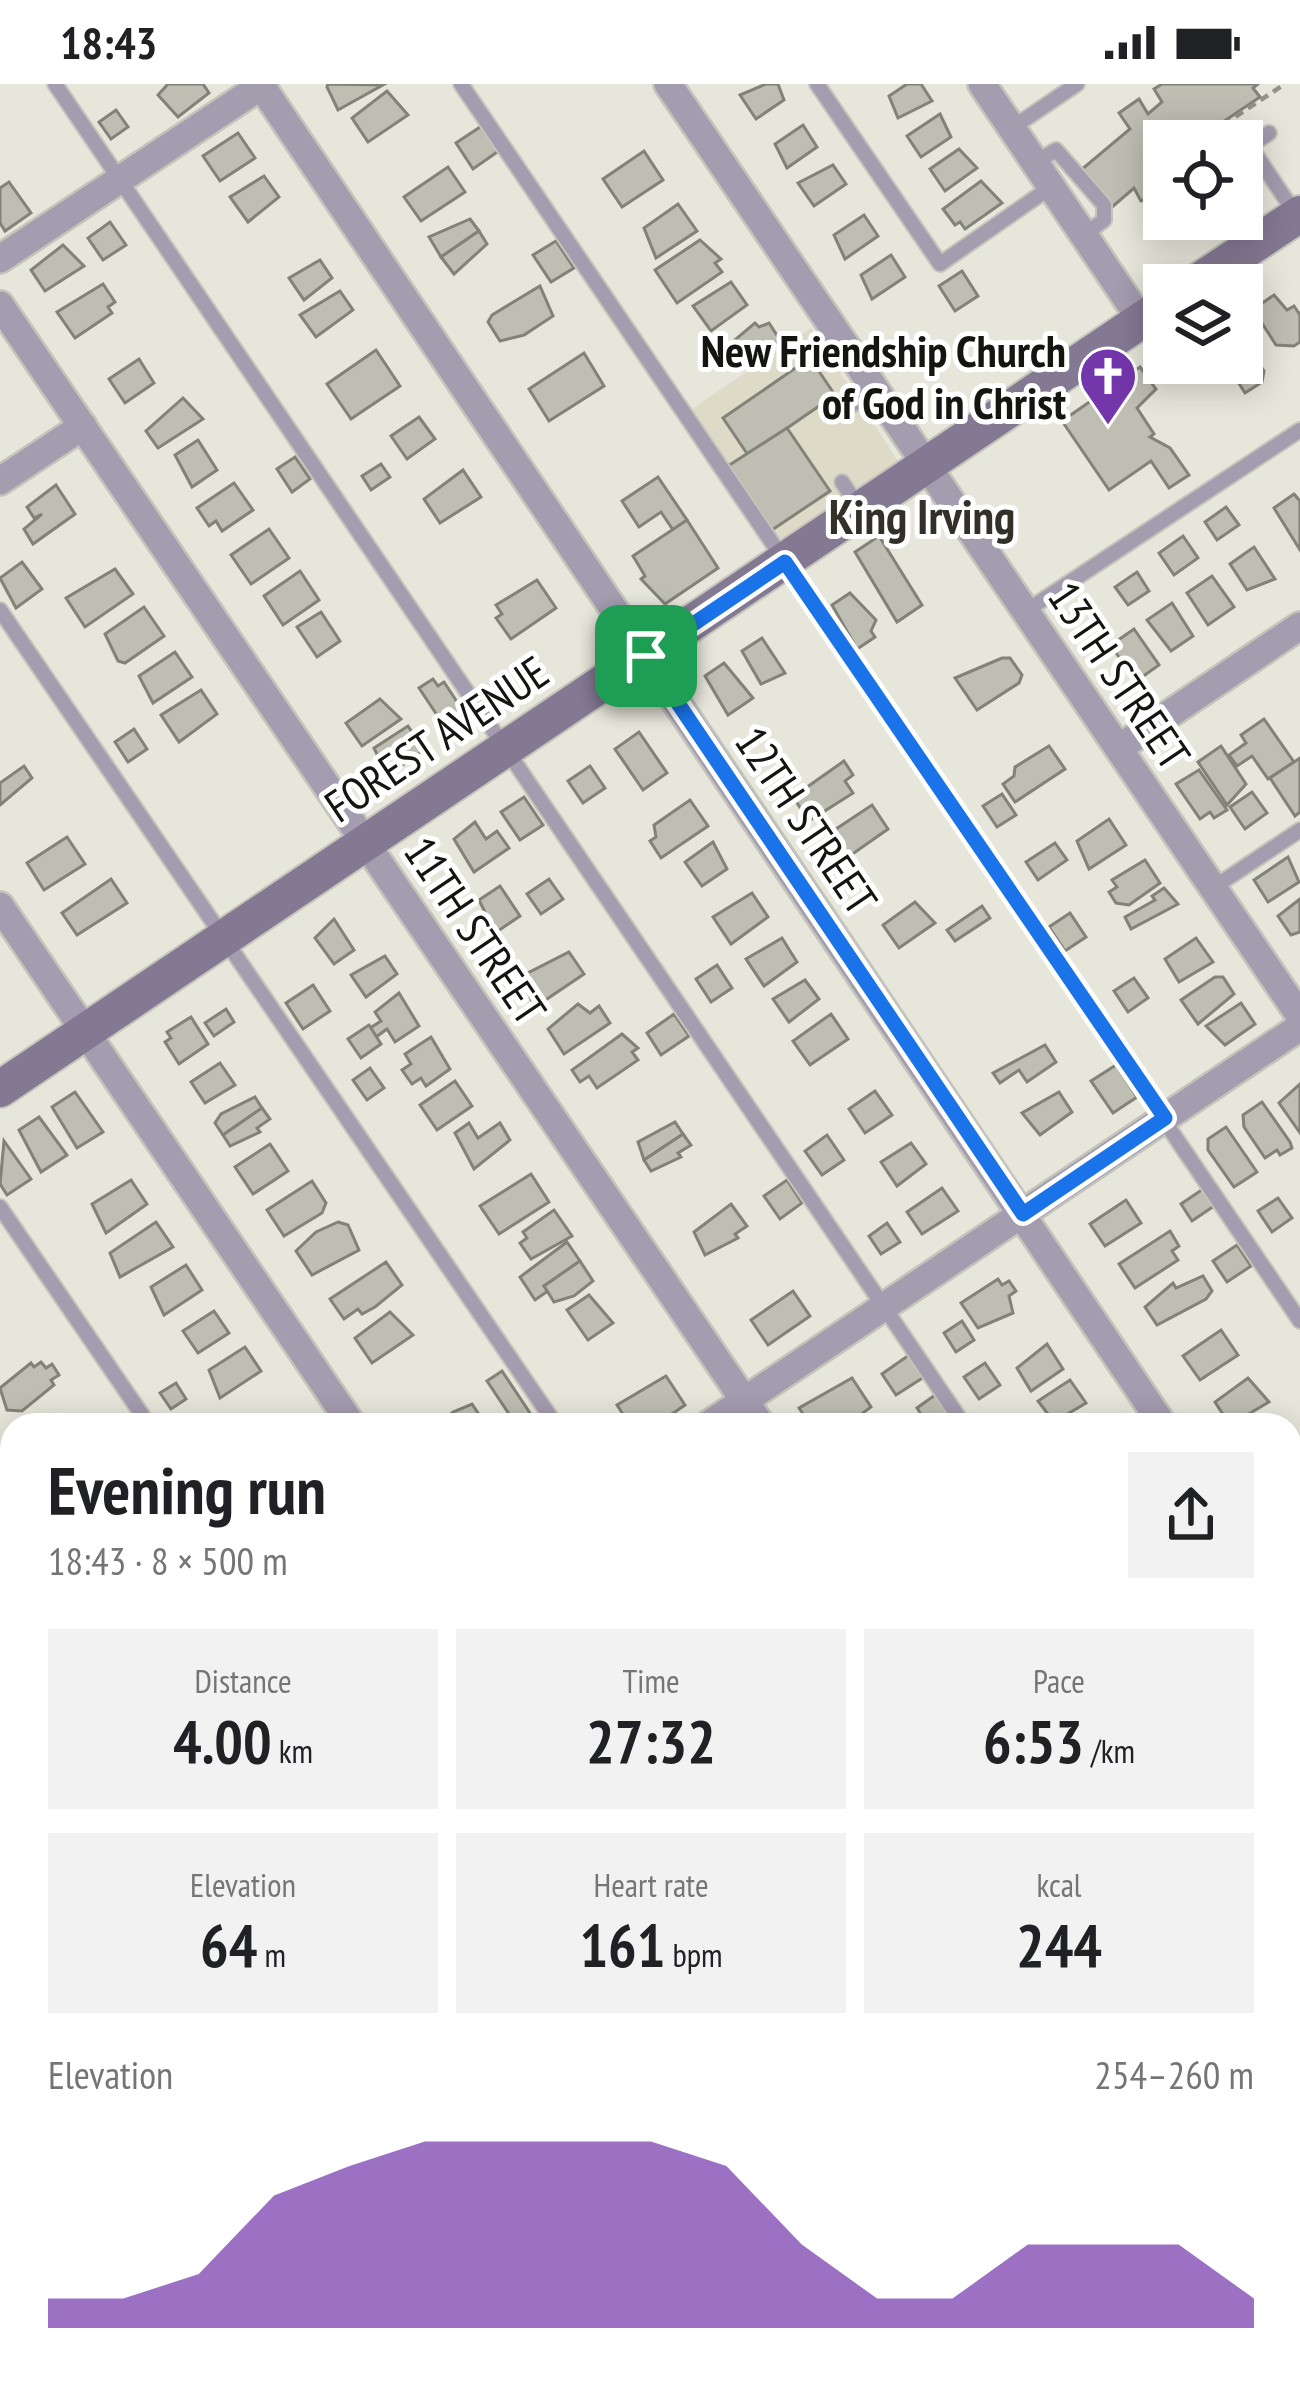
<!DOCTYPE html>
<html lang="en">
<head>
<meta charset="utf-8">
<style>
  body { margin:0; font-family:"PT Sans Narrow",sans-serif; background:#f2f2f2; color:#202124; height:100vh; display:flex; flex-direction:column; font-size:45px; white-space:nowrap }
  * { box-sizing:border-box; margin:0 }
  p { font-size:39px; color:#757577 }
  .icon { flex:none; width:66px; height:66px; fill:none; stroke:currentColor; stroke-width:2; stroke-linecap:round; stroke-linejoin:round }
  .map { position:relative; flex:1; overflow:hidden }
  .panel { position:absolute; left:0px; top:1329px; width:1302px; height:975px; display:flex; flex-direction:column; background:#fff; border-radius:36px 36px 0 0; box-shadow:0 6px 30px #0003 }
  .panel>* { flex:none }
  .tools { position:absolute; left:1143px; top:36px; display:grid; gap:24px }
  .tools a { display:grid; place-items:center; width:120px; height:120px; border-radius:0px; background:#fff; box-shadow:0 6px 30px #0003; font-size:60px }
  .pin { position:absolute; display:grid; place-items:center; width:102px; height:102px; color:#fff; margin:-51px; border-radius:24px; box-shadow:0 6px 18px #0006 }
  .round { display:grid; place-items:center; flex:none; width:126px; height:126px; border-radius:0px; background:#f2f2f2 }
  .overview { display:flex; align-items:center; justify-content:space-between; height:204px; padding:0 48px }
  h1 { font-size:66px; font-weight:800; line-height:90px }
  .metrics { display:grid; grid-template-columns:repeat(3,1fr); gap:18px; height:204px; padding:12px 48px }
  .metrics div { display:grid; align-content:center; border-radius:0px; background:#f2f2f2; text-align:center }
  .metrics b { font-size:60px; font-weight:800 }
  .metrics small { font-size:33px; font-weight:400 }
  .metrics p { font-size:33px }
  .chart { height:336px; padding:24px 48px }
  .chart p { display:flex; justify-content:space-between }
  .chart svg { width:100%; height:216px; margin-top:12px; fill:#7336ab; opacity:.7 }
  .status { display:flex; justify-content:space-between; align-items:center; height:84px; padding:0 60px; background:#fff; direction:ltr }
  .status svg { height:33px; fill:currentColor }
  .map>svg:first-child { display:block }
  .built { fill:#dddac8 }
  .green { fill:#d3cea6 }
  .building { fill:#bfbeb3; stroke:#838278; stroke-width:3 }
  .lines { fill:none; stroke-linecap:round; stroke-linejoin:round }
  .lane-casing { stroke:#c5c4bb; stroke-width:18 }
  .street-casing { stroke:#c5c4bb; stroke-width:32 }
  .secondary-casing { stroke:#c5c4bb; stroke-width:40 }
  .path { stroke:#93928a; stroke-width:4.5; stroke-dasharray:9 6; stroke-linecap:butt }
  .lane { stroke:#a49caf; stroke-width:14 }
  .street { stroke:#a49caf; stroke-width:27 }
  .secondary { stroke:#847993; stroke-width:36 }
  .route-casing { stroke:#fff; stroke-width:24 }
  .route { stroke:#1a73e8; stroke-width:15 }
  .labels { text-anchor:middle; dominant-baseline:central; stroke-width:10; stroke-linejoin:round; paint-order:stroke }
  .poi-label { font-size:45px; font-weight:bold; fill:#141410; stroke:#fff; text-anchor:end }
  .street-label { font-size:45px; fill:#141410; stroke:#fff }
  .neighbourhood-label { font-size:48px; font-weight:bold; fill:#323028; stroke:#fff }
</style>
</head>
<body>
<div class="status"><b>18:43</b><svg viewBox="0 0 49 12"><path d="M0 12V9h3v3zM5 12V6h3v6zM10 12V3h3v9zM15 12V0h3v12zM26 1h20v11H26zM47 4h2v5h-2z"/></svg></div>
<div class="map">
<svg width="1300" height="2302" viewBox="0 0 1300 2302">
  <rect width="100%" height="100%" fill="#e7e6db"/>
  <g class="built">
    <polygon points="811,244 899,379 781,462 689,327"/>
    <polygon points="0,2066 12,2084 12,2292 154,2292 160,2302 0,2302"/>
    <polygon points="638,2292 843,2292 850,2302 644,2302"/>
  </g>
  <g class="green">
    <polygon points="1290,2167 1300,2182 1300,2302 1131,2302 1125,2292 1290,2292"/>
    <polygon points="843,2292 1101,2292 1086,2302 850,2302"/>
  </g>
  <g class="building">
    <polygon points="168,0 203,0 209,9 178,33 158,11"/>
    <polygon points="766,0 778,0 784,16 756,35 740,11"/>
    <polygon points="907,0 921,0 932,17 898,34 889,12"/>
    <polygon points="1162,0 1258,0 1253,4 1260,13 1220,40 1223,43 1206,57 1164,57 1164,109 1141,117 1134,104 1112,123 1081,86 1130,45 1119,29 1139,15 1148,30 1162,18 1154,5"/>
    <polygon points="383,1 338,26 327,3 328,0"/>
    <polygon points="387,7 408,31 368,58 352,34"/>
    <polygon points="116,26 128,43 111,55 99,38"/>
    <polygon points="940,30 951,53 921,73 907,52"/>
    <polygon points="483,41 500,66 473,85 456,59"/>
    <polygon points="803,41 817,63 787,84 775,60"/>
    <polygon points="238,49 255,74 220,97 203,72"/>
    <polygon points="959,65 977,84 945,107 930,85"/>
    <polygon points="644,67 663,96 622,123 603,95"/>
    <polygon points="833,81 846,100 814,122 798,99"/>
    <polygon points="448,83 465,108 421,137 404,113"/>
    <polygon points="264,92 279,113 248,138 230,113"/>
    <polygon points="981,97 1002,119 965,145 960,138 955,141 943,125"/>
    <polygon points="9,98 31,129 5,147 0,139 0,104"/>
    <polygon points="678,120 697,147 656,174 644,144"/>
    <polygon points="864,131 878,152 845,175 834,151"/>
    <polygon points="470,135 479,147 441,173 429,153"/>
    <polygon points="110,138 126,161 103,176 88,154"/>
    <polygon points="479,147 487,160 454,190 441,173"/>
    <polygon points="700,156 721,175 715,179 722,188 677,219 655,186"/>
    <polygon points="556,157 574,184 551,198 533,171"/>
    <polygon points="63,161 84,182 45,207 31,186"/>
    <polygon points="891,171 905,193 872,215 861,191"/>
    <polygon points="320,176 332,194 304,216 289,194"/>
    <polygon points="962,187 978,212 955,227 939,202"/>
    <polygon points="731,198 747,221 711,247 693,222"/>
    <polygon points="103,200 115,218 108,223 112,229 75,254 57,228"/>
    <polygon points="540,202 553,232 524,251 500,257 488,238 492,231"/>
    <polygon points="340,207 353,226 316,253 300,231"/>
    <polygon points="1274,211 1287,226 1294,222 1300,231 1300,258 1294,262 1276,261 1256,230 1255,224"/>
    <polygon points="755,239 759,243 769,239 780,256 739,286 724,265"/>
    <polygon points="1242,253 1264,287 1262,298 1245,309 1226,279 1242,279"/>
    <polygon points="376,266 400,302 351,335 327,300"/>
    <polygon points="584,269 604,302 549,337 529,305"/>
    <polygon points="810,274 835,311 748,371 723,334"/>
    <polygon points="139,275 154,299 125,319 109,295"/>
    <polygon points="1140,283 1156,305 1137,324 1154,350 1150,353 1170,364 1189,391 1169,404 1151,377 1109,406 1062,337"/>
    <polygon points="183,314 203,335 158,364 146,347"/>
    <polygon points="419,333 435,355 407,375 391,352"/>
    <polygon points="787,344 830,407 772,446 728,382"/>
    <polygon points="198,356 217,386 192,403 175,371"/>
    <polygon points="295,373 310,395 292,408 277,385"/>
    <polygon points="381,380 390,393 371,406 362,392"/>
    <polygon points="463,386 481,413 440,439 424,415"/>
    <polygon points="658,393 687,436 673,446 661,428 639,443 622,417"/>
    <polygon points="234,399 253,426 222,447 216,437 209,442 197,424"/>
    <polygon points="56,401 75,430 33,460 24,445 42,430 34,434 27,423"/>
    <polygon points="1294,410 1300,417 1300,466 1274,424"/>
    <polygon points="1226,423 1239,441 1217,456 1205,438"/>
    <polygon points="687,436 718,484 665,520 641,495 645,492 633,472"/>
    <polygon points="269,445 289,474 251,500 231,471"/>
    <polygon points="879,452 922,521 897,538 855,468"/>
    <polygon points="1183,452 1198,474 1174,491 1159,469"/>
    <polygon points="1254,463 1275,495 1247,506 1230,480"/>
    <polygon points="22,478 42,505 16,524 0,494"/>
    <polygon points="115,485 133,510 85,543 66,514"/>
    <polygon points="300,487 319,516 283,541 264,512"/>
    <polygon points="1137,488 1149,507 1128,521 1115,503"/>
    <polygon points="1212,492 1234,523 1208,541 1187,509"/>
    <polygon points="537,496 556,524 511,555 496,534 502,530 496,521"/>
    <polygon points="850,509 876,536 871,547 875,553 857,565 832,521"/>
    <polygon points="1172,519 1193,552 1171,567 1147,536"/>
    <polygon points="144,523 164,552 125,579 118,577 105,550"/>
    <polygon points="321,528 340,557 317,573 297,543"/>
    <polygon points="1134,545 1159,581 1135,598 1111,561"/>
    <polygon points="762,554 785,589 761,600 742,567"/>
    <polygon points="175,568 192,593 153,619 139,592"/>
    <polygon points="1002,574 1010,574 1022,591 1019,599 977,626 955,594"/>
    <polygon points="724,579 753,614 728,631 705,592"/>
    <polygon points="433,595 438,602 444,598 469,636 449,649 419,604"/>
    <polygon points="201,606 217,630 179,658 161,631"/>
    <polygon points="380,615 401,635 362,662 346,639"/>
    <polygon points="1264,635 1294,678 1268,695 1252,672 1237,682 1229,671 1246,659 1241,651"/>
    <polygon points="408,642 424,666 387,692 374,664"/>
    <polygon points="134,645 147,665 128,678 115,658"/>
    <polygon points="639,648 667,689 643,706 615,665"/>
    <polygon points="1049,662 1065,685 1015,718 1003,700 1014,692 1015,683"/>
    <polygon points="1221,662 1246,700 1227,721 1198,678"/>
    <polygon points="1300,674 1300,728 1295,732 1270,694"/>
    <polygon points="844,677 853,691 845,697 853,709 809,737 793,713"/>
    <polygon points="24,682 32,694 0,721 0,699"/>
    <polygon points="590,682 605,704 583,719 568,697"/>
    <polygon points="1199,686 1227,726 1214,734 1210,728 1200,735 1176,700"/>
    <polygon points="1252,708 1267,729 1245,745 1230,723"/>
    <polygon points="1002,710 1016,731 997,743 983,722"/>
    <polygon points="524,713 543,741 520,756 501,728"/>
    <polygon points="690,716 708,742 661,774 650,757 656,753 654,741"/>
    <polygon points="872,721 888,745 844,776 827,751"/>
    <polygon points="1109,735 1126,761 1089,785 1077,757"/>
    <polygon points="475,738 486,755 497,747 509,764 474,788 454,755"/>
    <polygon points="67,753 85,780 44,806 27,779"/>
    <polygon points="713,758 727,785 702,802 685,778"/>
    <polygon points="1055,759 1067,776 1038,796 1026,778"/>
    <polygon points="1288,773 1299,798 1268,818 1254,796"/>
    <polygon points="1145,776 1160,799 1129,821 1116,819 1109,808 1117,803 1112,796"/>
    <polygon points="111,795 127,819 77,851 62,829"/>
    <polygon points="549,795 563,815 541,830 527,810"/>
    <polygon points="500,802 520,832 495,849 479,816"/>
    <polygon points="1164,804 1178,820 1131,845 1125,833 1155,816 1152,812"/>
    <polygon points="752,809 768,833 731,860 713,833"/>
    <polygon points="1300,815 1300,848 1291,851 1278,832"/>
    <polygon points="915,818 935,839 899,864 883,841"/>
    <polygon points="982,822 990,834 955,857 947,846"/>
    <polygon points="1070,829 1086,853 1065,867 1049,843"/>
    <polygon points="334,835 354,866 334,880 315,854"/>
    <polygon points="782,854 797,878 764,902 746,875"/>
    <polygon points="1196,854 1213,878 1179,898 1165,875"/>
    <polygon points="569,868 584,890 535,923 520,893"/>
    <polygon points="385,872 397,890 366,913 351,891"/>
    <polygon points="717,881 732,904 711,918 696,895"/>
    <polygon points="1215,893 1223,893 1234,910 1198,940 1181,916"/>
    <polygon points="1134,894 1148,914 1128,928 1114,907"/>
    <polygon points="805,896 819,915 789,938 773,915"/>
    <polygon points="313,901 330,927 303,945 286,919"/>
    <polygon points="399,909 419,942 395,958 387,945 376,953 370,944 381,937 375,928"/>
    <polygon points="1241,919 1255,940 1225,961 1206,942"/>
    <polygon points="578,920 590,929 599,922 610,939 564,970 548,945"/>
    <polygon points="226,925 234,938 214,952 205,939"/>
    <polygon points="674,930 689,952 661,971 647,949"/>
    <polygon points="831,930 848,955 810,981 793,957"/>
    <polygon points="191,933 208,960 179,980 165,958 171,954 167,948"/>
    <polygon points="369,941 381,960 361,974 348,955"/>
    <polygon points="622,950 638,964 632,968 638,976 597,1004 589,992 580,998 572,986"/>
    <polygon points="431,953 450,985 426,1002 421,994 412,1000 402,986 411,980 405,970"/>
    <polygon points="1045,961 1056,978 1027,998 1019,986 1000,999 993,989"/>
    <polygon points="220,979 235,1001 205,1019 191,998"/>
    <polygon points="1116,981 1137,1013 1113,1029 1091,997"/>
    <polygon points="370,984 384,1004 367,1016 353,996"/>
    <polygon points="455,997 472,1022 437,1046 420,1021"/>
    <polygon points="1300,1000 1300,1049 1279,1019"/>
    <polygon points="875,1007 892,1031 865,1049 849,1025"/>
    <polygon points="75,1008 103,1048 77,1064 52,1023"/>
    <polygon points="1059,1008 1072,1028 1040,1051 1022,1029"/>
    <polygon points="255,1013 262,1024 223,1051 215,1039 221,1030"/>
    <polygon points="1262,1018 1290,1058 1292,1064 1280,1071 1277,1066 1265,1074 1244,1043 1243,1031"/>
    <polygon points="262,1024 270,1035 257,1044 260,1048 230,1062 223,1051"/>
    <polygon points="39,1033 67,1071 41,1088 19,1046"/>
    <polygon points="675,1038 683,1050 644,1076 638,1058"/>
    <polygon points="469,1039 478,1054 500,1039 510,1056 474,1085 455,1049"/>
    <polygon points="1226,1043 1257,1088 1234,1103 1208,1066 1208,1055"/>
    <polygon points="683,1050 691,1061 678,1069 681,1073 651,1087 644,1076"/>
    <polygon points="827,1051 844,1076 822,1091 805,1067"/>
    <polygon points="4,1057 31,1095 7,1111 0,1100"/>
    <polygon points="911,1059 926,1080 897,1102 881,1078"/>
    <polygon points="270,1060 288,1087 253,1110 235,1083"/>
    <polygon points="531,1090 549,1118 499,1150 480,1122"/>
    <polygon points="131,1096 147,1120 106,1149 92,1120"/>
    <polygon points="787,1096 802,1119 780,1135 764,1112"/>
    <polygon points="312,1097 326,1119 322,1129 284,1152 267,1126"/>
    <polygon points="942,1104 958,1127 922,1150 907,1128"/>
    <polygon points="1203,1105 1214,1122 1192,1137 1181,1120"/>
    <polygon points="1278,1114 1292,1134 1272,1148 1258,1127"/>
    <polygon points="1126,1116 1141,1139 1105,1162 1090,1140"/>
    <polygon points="731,1120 747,1142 735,1150 738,1154 705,1171 694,1148"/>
    <polygon points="554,1126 572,1152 531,1175 520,1159 527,1154 523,1148"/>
    <polygon points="156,1138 173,1163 120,1193 110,1169"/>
    <polygon points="338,1138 348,1141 359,1166 312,1191 296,1167 316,1148"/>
    <polygon points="887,1139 900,1158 881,1170 869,1152"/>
    <polygon points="1170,1147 1179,1162 1172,1167 1178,1176 1135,1204 1119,1180"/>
    <polygon points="567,1158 580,1177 544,1202 548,1207 535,1216 520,1193"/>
    <polygon points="1237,1161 1251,1182 1227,1198 1213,1177"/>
    <polygon points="580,1177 593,1197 574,1212 554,1218 544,1202"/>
    <polygon points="386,1178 402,1201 375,1223 362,1230 358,1225 344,1235 330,1215"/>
    <polygon points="186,1181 202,1206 164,1231 151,1203"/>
    <polygon points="1203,1192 1212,1207 1206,1215 1157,1241 1145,1223 1173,1199 1176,1204"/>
    <polygon points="998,1195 1002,1201 1009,1197 1016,1207 1009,1212 1013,1229 978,1244 961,1219"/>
    <polygon points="793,1207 810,1232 768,1261 751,1236"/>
    <polygon points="589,1211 613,1239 588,1256 567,1226"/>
    <polygon points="214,1227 229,1249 198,1269 183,1247"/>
    <polygon points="390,1228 413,1251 372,1279 355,1254"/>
    <polygon points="962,1237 974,1256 956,1268 944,1249"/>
    <polygon points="1221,1246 1238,1271 1200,1296 1183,1272"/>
    <polygon points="1047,1260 1063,1285 1031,1307 1017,1284"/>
    <polygon points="245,1263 261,1287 220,1314 209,1286"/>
    <polygon points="909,1271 924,1293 896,1311 882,1290"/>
    <polygon points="41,1278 46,1284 52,1280 59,1291 51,1296 54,1301 22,1327 7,1326 0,1304 31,1279 34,1283"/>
    <polygon points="985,1279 1000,1301 979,1315 964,1293"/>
    <polygon points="502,1287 530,1329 515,1339 487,1297"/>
    <polygon points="666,1292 685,1321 656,1341 630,1341 617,1321"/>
    <polygon points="852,1294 871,1323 847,1341 811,1341 799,1324"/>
    <polygon points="1248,1294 1269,1318 1230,1341 1215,1318"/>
    <polygon points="1070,1296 1086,1319 1054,1338 1038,1317"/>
    <polygon points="176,1299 186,1315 171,1325 160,1309"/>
    <polygon points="935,1311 950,1333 928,1341 917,1324"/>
    <polygon points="472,1320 486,1341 440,1339 453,1328"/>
    <polygon points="1298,1379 1300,1415 1290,1422 1290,1385"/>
    <polygon points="12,1864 12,1901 0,1909 0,1872"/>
    <polygon points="1143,2292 1209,2292 1194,2302 1150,2302"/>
  </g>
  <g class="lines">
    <g class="lane-casing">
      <g id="lane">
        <polyline points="55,0 964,1341"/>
        <polyline points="461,0 1300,1237"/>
        <polyline points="817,0 940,180 1051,103"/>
        <polyline points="1012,44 1077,0"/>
        <polyline points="1269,49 1250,62 1297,132"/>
        <polyline points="1035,79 1056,66 1104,121 1104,136 1084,151"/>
        <polyline points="843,327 874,306"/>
        <polyline points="842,398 858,422"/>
        <polyline points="0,526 556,1341"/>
        <polyline points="1026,527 1300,346"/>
        <polyline points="1213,804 1300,746"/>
        <polyline points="0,1123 149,1341"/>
        <polyline points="1290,1834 1300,1849"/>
        <polyline points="0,2079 12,2071"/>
        <polyline points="385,2292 392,2302"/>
      </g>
    </g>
    <g class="street-casing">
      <g id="street">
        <polyline points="260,0 1163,1341"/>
        <polyline points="668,0 1300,932"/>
        <polyline points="982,0 1141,236"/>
        <polyline points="0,175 264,0"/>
        <polyline points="0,221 761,1341"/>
        <polyline points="0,397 83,342"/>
        <polyline points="1119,664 1300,542"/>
        <polyline points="0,822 352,1341"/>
        <polyline points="708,1341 1300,943"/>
        <polyline points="0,1423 12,1441"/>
        <polyline points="1290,1532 1300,1547"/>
        <polyline points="1290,1770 1300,1764"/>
        <polyline points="0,1818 12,1810"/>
        <polyline points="0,2023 12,2040"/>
        <polyline points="1290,2132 1300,2147"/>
        <polyline points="183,2292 190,2302"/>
        <polyline points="593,2292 600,2302"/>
        <polyline points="494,2302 509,2292"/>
      </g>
    </g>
    <g class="secondary-casing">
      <g id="secondary">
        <polyline points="1193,201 1300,130"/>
        <polyline points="0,1005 1164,221"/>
      </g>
    </g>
    <polyline class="path" points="1223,41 1285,0"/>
    <use href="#lane" class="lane"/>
    <use href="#street" class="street"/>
    <use href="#secondary" class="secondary"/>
  </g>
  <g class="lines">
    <g class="route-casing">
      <polygon id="route" points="785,478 1165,1034 1023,1130 646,572"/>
    </g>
    <use href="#route" class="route"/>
  </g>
  <defs>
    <g id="church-pin" transform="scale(3)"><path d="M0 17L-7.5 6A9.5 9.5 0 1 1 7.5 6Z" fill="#7336ab" stroke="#fff"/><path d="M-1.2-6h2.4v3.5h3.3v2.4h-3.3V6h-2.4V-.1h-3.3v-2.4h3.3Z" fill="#fff"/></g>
  </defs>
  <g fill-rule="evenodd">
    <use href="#church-pin" x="1108" y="292"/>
  </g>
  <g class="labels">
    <g class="poi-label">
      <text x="1066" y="266">New Friendship Church<tspan x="1066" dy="52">of God in Christ</tspan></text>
    </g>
    <g class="street-label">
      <text transform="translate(1120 591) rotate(56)">13TH STREET</text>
      <text transform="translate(436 654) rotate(-34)">FOREST AVENUE</text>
      <text transform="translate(807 736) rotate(56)">12TH STREET</text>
      <text transform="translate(476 846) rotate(56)">11TH STREET</text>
    </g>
    <g class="neighbourhood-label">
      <text x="922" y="432">King Irving</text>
    </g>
  </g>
</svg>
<div class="tools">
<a><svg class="icon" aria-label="locate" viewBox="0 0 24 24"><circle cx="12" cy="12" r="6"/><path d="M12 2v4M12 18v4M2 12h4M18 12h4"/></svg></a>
<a><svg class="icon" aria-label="layers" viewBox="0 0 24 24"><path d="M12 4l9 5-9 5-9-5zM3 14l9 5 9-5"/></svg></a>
</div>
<div class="pin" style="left:646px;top:572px;background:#1e9e55"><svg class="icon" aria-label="arrive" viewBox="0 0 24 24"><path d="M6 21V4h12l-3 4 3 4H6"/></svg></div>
<section class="panel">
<div class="overview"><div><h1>Evening run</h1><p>18:43 · 8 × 500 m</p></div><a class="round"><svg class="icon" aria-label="share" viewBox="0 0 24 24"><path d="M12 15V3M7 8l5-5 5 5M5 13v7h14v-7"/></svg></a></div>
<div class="metrics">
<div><p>Distance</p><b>4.00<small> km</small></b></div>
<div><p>Time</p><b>27:32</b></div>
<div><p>Pace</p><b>6:53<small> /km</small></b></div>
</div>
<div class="metrics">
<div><p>Elevation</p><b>64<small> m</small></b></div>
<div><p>Heart rate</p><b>161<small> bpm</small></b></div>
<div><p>kcal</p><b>244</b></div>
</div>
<div class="chart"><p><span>Elevation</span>254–260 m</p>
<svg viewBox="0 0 160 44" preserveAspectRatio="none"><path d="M0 44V38L10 38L20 33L30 17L40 11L50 6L60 6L70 6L80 6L90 11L100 27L110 38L120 38L130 27L140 27L150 27L160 38V44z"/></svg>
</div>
</section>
</div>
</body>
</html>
